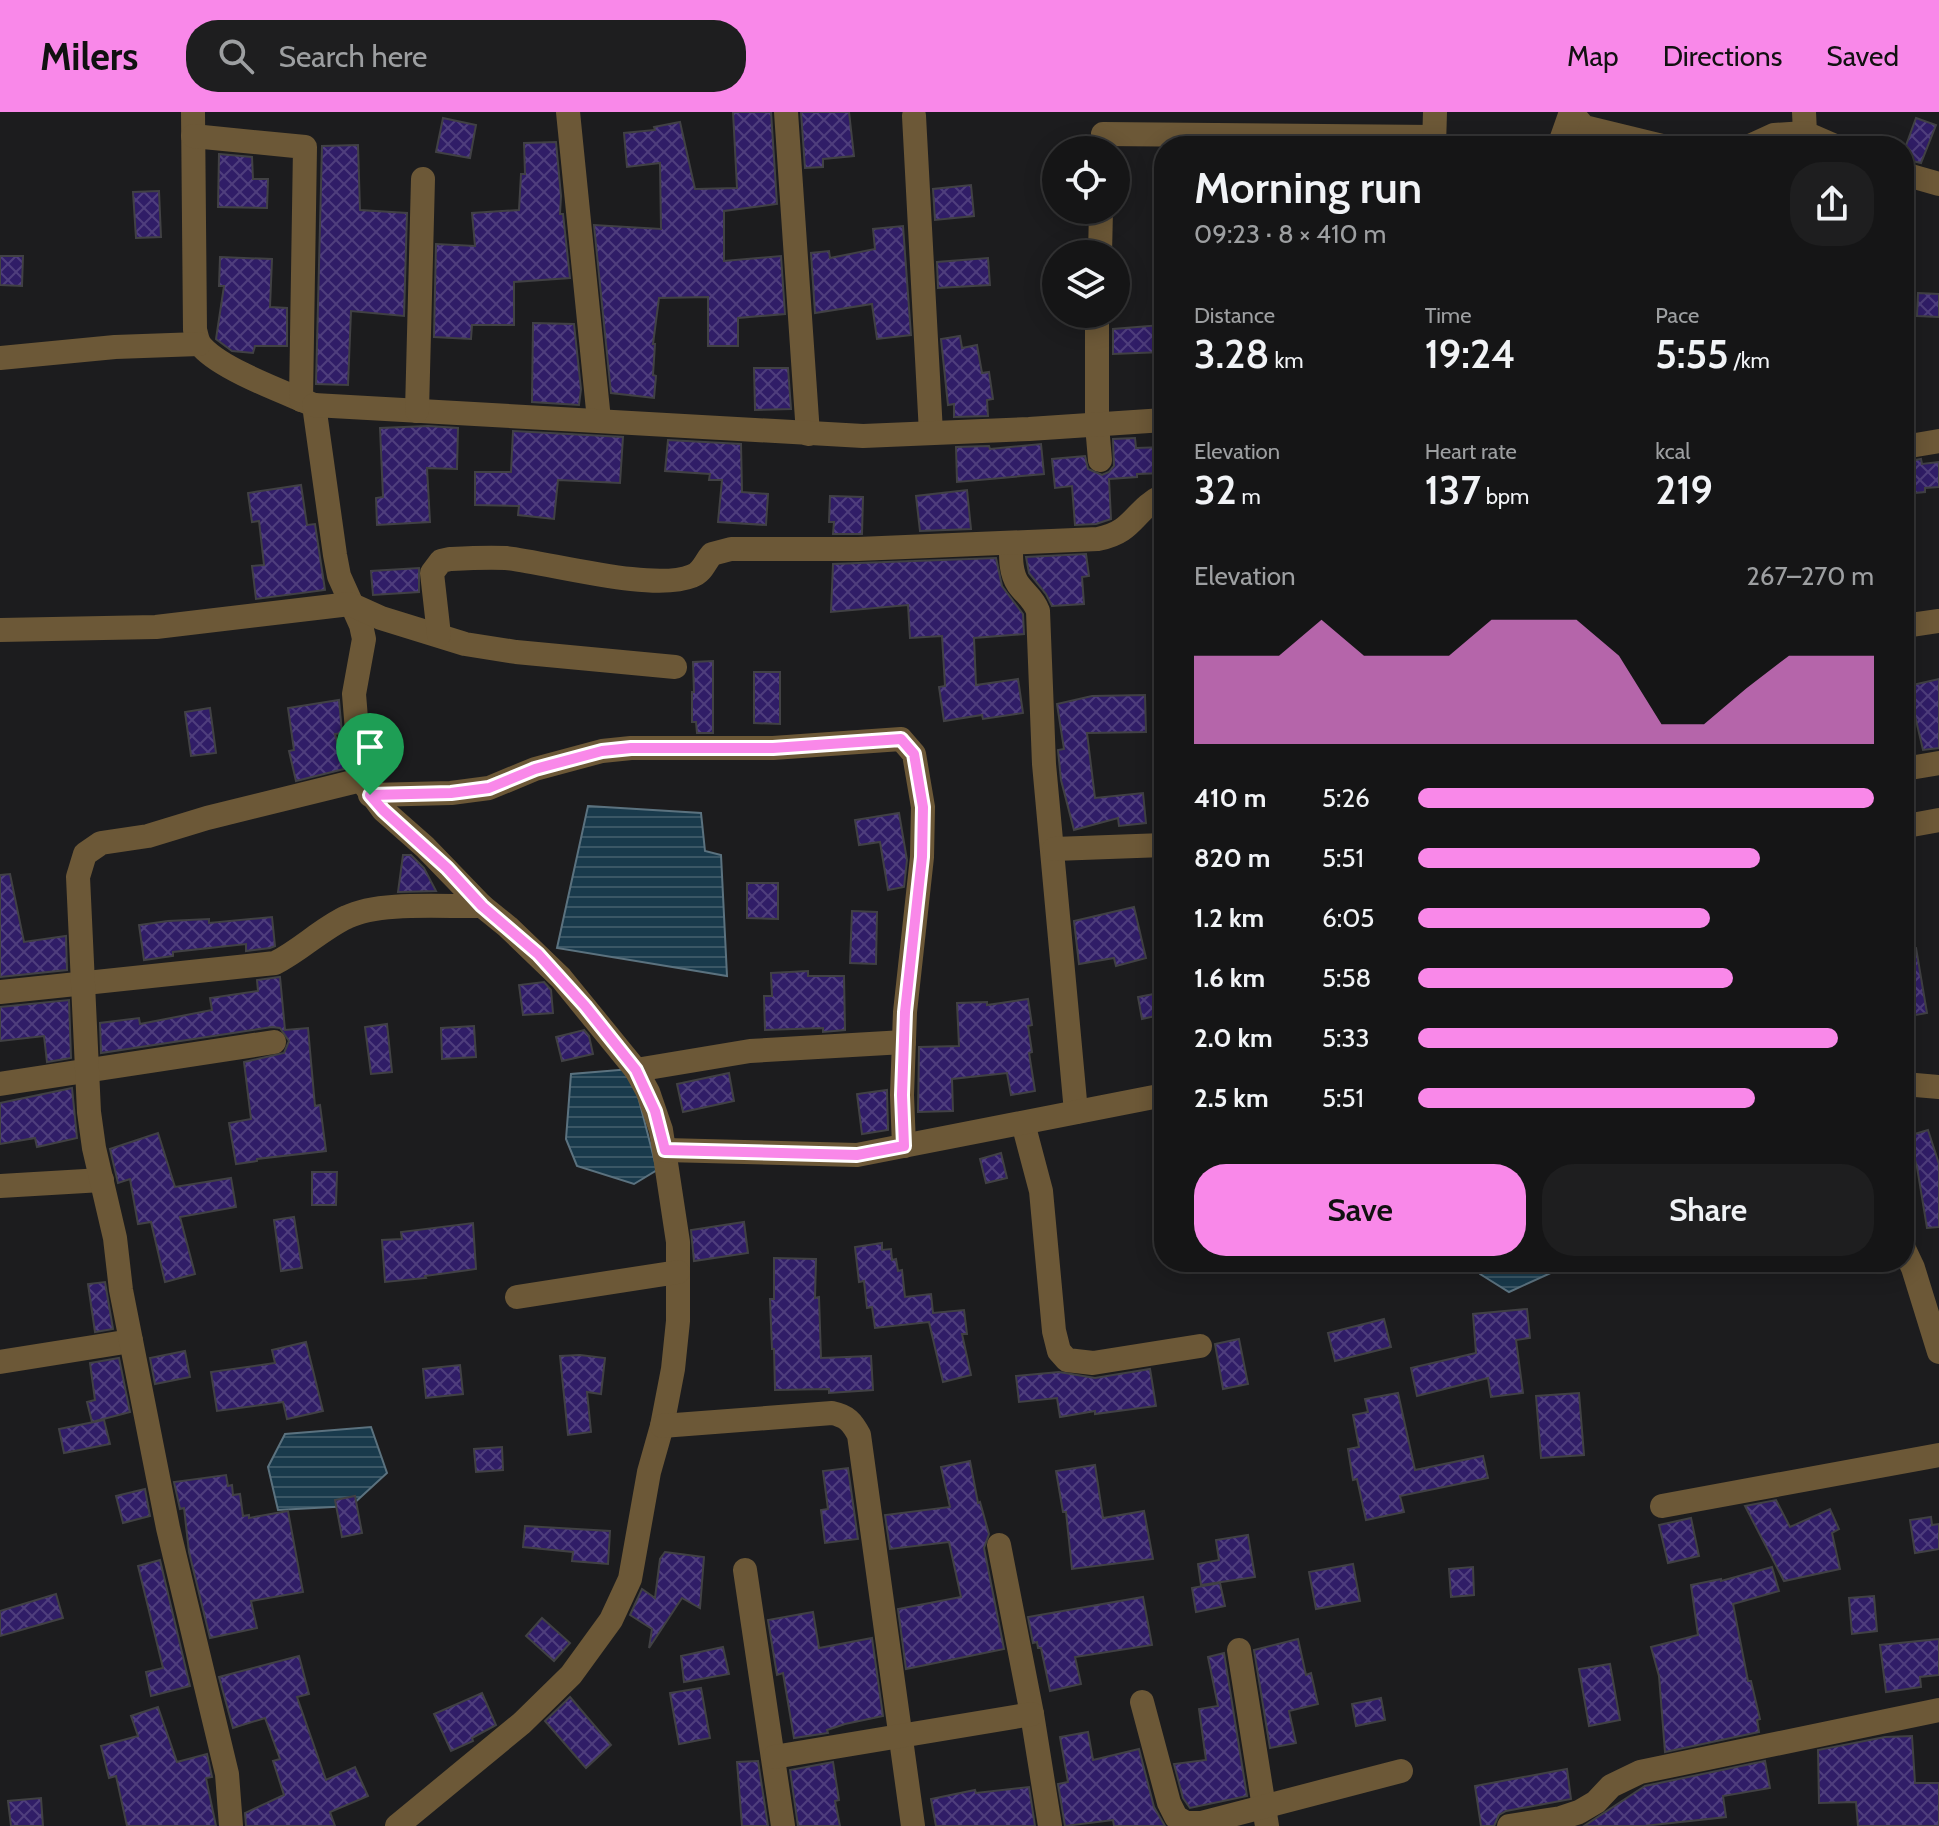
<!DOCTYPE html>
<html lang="en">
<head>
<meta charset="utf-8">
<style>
  body { margin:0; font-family:Cabin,sans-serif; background:#1e1e1f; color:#f1f3f6; height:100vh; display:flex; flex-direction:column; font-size:30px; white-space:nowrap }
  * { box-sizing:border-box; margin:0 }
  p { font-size:26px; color:#9d9fa1 }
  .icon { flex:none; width:44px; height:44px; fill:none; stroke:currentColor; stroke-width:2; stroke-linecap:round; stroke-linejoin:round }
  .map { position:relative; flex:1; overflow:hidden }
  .side { position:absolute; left:1154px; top:24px; width:760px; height:1136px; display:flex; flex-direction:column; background:#151516; border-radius:32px; box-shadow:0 4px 20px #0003,0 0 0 2px #343435 }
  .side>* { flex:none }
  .fabs { position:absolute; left:1042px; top:24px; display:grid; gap:16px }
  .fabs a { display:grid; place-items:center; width:88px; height:88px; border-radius:50%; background:#151516; box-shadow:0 4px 20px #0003,0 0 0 2px #343435; font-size:40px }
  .pin { position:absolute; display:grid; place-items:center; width:68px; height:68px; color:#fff; margin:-82px -34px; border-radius:50% 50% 50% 0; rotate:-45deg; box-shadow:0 0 8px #0007 }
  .pin .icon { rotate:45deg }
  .round { display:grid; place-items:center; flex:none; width:84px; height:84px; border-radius:32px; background:#1e1e1f }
  .headline { display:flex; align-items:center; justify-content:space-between; height:136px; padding:0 40px }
  h1 { font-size:44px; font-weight:600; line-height:60px }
  .stats { display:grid; grid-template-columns:repeat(3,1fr); gap:12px; height:136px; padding:8px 40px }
  .stats div { display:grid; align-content:center }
  .stats b { font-size:40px; font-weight:600 }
  .stats small { font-size:22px; font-weight:400 }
  .stats p { font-size:22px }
  .chart { height:224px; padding:16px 40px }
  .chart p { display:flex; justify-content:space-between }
  .chart svg { width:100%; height:144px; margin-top:8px; fill:#f988e9; opacity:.7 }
  .cta { display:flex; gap:16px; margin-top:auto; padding:16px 40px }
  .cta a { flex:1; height:92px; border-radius:32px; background:#f988e9; color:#111; font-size:32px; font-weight:600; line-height:92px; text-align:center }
  .cta a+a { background:#1e1e1f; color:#f1f3f6 }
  ul { padding:0 40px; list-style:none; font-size:26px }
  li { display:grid; grid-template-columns:128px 96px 1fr; align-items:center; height:60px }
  li i { height:20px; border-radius:10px; background:#f988e9 }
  header { display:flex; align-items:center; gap:48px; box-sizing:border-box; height:112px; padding:0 40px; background:#f988e9; color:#111 }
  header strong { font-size:38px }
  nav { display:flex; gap:44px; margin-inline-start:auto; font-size:28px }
  .search { width:560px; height:72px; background:#1e1e1f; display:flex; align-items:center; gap:20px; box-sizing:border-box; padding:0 28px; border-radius:32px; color:#9d9fa1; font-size:30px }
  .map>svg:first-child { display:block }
  .water { fill:url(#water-rules); stroke:#5b727f; stroke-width:2 }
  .building { fill:url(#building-cross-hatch); stroke:#414144; stroke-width:2 }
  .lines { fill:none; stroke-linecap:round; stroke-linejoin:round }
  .minor { stroke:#6c5837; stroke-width:24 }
  .route-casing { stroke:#fff; stroke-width:16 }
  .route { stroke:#f988e9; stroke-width:10 }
</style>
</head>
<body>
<header>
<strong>Milers</strong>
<div class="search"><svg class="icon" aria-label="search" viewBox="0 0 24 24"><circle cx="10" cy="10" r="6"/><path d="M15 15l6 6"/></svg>Search here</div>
<nav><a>Map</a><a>Directions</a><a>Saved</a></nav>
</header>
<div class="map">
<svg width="1939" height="1714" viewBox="0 0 1939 1714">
  <defs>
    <pattern id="water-rules" width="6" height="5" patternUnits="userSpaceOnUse" patternTransform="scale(2)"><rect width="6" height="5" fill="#193a4c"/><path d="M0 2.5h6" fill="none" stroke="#3b5766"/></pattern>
    <pattern id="building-cross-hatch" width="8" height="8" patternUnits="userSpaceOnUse" patternTransform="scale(2)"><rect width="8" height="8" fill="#301d67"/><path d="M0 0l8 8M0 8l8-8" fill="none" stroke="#4f3e7d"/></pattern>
  </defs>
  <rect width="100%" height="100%" fill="#1c1c1e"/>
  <g class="water">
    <polygon points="588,694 701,701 705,739 721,743 727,864 557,836"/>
    <polygon points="631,957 657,1058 634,1072 577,1054 566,1027 571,962"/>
    <polygon points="1479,1150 1562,1150 1564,1155 1509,1180 1480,1162"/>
    <polygon points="371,1315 387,1361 351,1394 278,1398 268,1355 285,1322"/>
  </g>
  <g class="building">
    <polygon points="733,0 771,0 777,92 724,99 724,149 781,144 785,202 738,206 738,234 708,234 708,185 659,186 653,232 655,232 653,263 656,264 654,286 611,281 594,113 661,117 660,51 627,55 624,21 655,18 654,15 680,10 695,77 737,76"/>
    <polygon points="801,0 849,0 854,44 823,47 823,55 805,56"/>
    <polygon points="443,6 476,13 470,46 436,40"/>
    <polygon points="1916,6 1936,13 1921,51 1904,47 1904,39"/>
    <polygon points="556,30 561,84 560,102 563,102 570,166 514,170 514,213 472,213 471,227 434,225 436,132 475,134 472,101 519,98 521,62 525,62 524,31"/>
    <polygon points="358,33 360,98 407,101 404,204 351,199 348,273 316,272 322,34"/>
    <polygon points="219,42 252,45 253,67 268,67 267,96 218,95"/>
    <polygon points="971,73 974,104 935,108 933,77"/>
    <polygon points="159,79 161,125 136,126 133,80"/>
    <polygon points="903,114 911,223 877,227 872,192 815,201 811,141 829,139 830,146 875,137 873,117"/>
    <polygon points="0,144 23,144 22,174 0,173"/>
    <polygon points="220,145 272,147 270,195 287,196 287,234 255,234 253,241 232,239 216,227 224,174 219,174"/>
    <polygon points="988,146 990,173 938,176 937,150"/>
    <polygon points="1918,181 1939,182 1939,205 1917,204"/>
    <polygon points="533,211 574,212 581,277 579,293 532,290"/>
    <polygon points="1161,213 1163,240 1113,242 1113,217"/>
    <polygon points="960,224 962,236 977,233 982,261 989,260 993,287 987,288 988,304 954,305 954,292 948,293 941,227"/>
    <polygon points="754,256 788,256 791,297 755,298"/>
    <polygon points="428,314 458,316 457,357 427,356 430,410 377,413 376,386 383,385 380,316"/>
    <polygon points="513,319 623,325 620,371 558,368 554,407 518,403 519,394 475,393 475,360 511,360"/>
    <polygon points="1135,326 1136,336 1164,335 1164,361 1137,362 1137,365 1109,367 1111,407 1096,412 1075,413 1072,374 1055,376 1052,347 1085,344 1088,357 1102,363 1109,360 1114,354 1113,327"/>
    <polygon points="668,328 741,332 742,380 768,382 766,413 718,410 722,368 709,368 710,362 665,359"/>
    <polygon points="1041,332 1044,362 957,370 956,335 989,334 990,337"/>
    <polygon points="1921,347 1922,352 1939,350 1939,375 1925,376 1925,380 1904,382 1904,350"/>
    <polygon points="301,373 307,413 315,412 325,478 256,487 252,454 264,453 259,409 252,410 248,381"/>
    <polygon points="967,378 971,417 920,419 916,384"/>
    <polygon points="830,384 863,385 862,422 833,422 834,410 829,410"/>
    <polygon points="1086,442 1089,464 1082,465 1084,492 1052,494 1046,482 1029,461 1026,445"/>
    <polygon points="996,446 1002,474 1023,502 1024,522 974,526 976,573 1018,567 1023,601 983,607 982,603 944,609 939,575 945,574 942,524 910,526 908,493 831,500 833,452"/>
    <polygon points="419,456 419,480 373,483 371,459"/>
    <polygon points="713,549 713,621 697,621 696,610 692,610 692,580 694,580 693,550"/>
    <polygon points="754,560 780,560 780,612 754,611"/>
    <polygon points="1939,567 1939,636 1923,638 1908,574"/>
    <polygon points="1145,583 1146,620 1087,621 1095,686 1143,681 1146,711 1119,714 1118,706 1074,718 1061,668 1058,638 1064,637 1057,592 1092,584"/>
    <polygon points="339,588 342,621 335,622 344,657 296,669 289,639 294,638 288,596"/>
    <polygon points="210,596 216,641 191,644 185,600"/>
    <polygon points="899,701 907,748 904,775 888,778 880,730 859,733 855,708"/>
    <polygon points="403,743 411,743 424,756 436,779 398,780"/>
    <polygon points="10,762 24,830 66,824 67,858 0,865 0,763"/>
    <polygon points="747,771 778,771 778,807 747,806"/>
    <polygon points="1134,795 1146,846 1116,854 1114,846 1079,852 1074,809"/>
    <polygon points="852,799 877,800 876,852 850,851"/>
    <polygon points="272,805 275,834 270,836 246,839 246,832 173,840 173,844 144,848 139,813 168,809 209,807 209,811"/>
    <polygon points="1916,836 1927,901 1904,905 1904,837"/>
    <polygon points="808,859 808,864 844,864 845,918 823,920 823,916 765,918 764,884 772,884 771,861"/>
    <polygon points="280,865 285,918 308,916 315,994 320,993 326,1039 257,1047 257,1049 236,1052 229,1011 251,1007 244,950 284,941 289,929 280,916 272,915 101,941 100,911 139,906 140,912 212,898 210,886 258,879 257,868"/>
    <polygon points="544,870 551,878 553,901 523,903 519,873"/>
    <polygon points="1164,880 1164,902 1142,907 1138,885"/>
    <polygon points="1028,887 1032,913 1028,914 1032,940 1029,941 1035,979 1011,983 1007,961 952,967 953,999 918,1000 919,935 959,934 957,891 987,890 987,893"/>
    <polygon points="69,888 71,946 47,950 44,924 0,929 0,895"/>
    <polygon points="387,912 392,960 371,962 365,915"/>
    <polygon points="474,914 476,945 442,947 441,916"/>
    <polygon points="584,918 589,924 593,942 562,949 556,925"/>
    <polygon points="729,961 734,989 683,1000 677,972"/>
    <polygon points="72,976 77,1026 37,1035 35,1026 0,1032 0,991"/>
    <polygon points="887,978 888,1018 862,1022 857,982"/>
    <polygon points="1928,1018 1939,1052 1939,1115 1927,1116 1917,1055 1908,1024"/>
    <polygon points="158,1021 175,1075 231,1066 236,1095 180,1105 195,1162 165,1170 151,1110 138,1112 130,1067 118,1071 110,1037"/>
    <polygon points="1001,1041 1007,1066 986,1071 980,1047"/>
    <polygon points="312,1060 337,1060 336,1093 312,1093"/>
    <polygon points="294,1105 302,1156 281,1159 274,1108"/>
    <polygon points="744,1110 748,1141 694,1149 691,1118"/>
    <polygon points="473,1111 476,1157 425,1164 426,1166 385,1170 382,1128 402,1127 401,1120"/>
    <polygon points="882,1131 882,1138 891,1137 892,1148 896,1147 898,1159 902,1158 905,1185 931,1182 933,1201 964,1198 967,1222 962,1222 971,1263 943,1270 929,1210 875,1216 872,1195 867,1196 864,1169 859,1170 855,1135"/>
    <polygon points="774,1146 816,1147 815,1186 819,1185 821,1246 871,1244 873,1278 829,1281 829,1277 775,1278 774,1237 772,1237 770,1187 774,1187"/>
    <polygon points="105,1170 113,1217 95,1220 88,1172"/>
    <polygon points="1527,1197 1530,1226 1516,1228 1523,1281 1491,1285 1488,1266 1417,1284 1411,1256 1476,1241 1473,1202"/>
    <polygon points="1384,1207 1391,1235 1335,1249 1328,1221"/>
    <polygon points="1239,1227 1248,1272 1223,1277 1215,1232"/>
    <polygon points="306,1230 323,1299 287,1307 283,1290 217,1299 211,1260 275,1251 272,1238"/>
    <polygon points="185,1239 190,1265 155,1272 150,1246"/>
    <polygon points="580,1243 605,1246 601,1282 587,1280 591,1320 568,1323 560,1244"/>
    <polygon points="119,1246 130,1300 92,1310 87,1290 95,1288 90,1251"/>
    <polygon points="460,1253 463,1282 426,1286 423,1257"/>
    <polygon points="1150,1257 1156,1294 1095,1302 1095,1299 1060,1305 1057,1286 1019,1290 1016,1264 1059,1260 1095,1266"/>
    <polygon points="1398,1281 1415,1358 1483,1344 1488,1366 1400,1384 1404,1400 1366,1408 1357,1367 1353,1368 1348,1337 1359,1335 1353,1303 1368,1300 1365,1287"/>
    <polygon points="1579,1281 1584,1343 1541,1346 1536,1284"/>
    <polygon points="104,1308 110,1332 64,1341 59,1317"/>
    <polygon points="502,1335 503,1358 476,1360 474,1337"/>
    <polygon points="970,1349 978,1391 980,1390 989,1422 984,1436 1004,1537 906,1557 898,1497 961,1485 949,1430 890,1437 885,1403 950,1395 941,1355"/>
    <polygon points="1095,1353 1103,1406 1144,1399 1153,1447 1072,1457 1066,1400 1063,1400 1056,1359"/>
    <polygon points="848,1356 858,1427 825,1431 821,1398 828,1397 823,1359"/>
    <polygon points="226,1363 228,1374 232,1373 233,1383 240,1382 243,1404 249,1403 249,1406 288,1399 303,1480 251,1489 257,1516 210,1526 189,1440 184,1396 180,1397 174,1370"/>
    <polygon points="145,1377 150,1404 123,1411 116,1384"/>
    <polygon points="355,1384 362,1421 342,1425 335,1388"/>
    <polygon points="1776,1388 1790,1415 1830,1397 1839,1417 1832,1421 1840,1457 1784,1469 1745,1394"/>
    <polygon points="1931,1405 1932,1413 1939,1412 1939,1437 1915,1441 1910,1408"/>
    <polygon points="1691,1406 1699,1444 1668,1451 1659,1413"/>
    <polygon points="525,1414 610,1419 608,1452 572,1449 573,1440 523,1435"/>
    <polygon points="1248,1423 1255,1465 1201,1473 1198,1452 1219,1448 1216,1428"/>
    <polygon points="665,1440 704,1445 700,1496 682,1486 649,1536 652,1517 630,1503 642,1477 655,1486 660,1447"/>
    <polygon points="160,1448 190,1574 151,1584 146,1560 163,1556 138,1454"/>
    <polygon points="1353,1452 1360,1489 1316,1497 1309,1460"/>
    <polygon points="1473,1455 1474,1483 1451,1485 1449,1457"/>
    <polygon points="1772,1455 1779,1479 1733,1492 1748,1569 1751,1569 1760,1607 1757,1608 1759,1620 1665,1640 1659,1564 1651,1535 1698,1523 1691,1473 1721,1467 1721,1469"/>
    <polygon points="1220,1471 1225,1494 1196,1500 1192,1476"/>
    <polygon points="56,1482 63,1506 0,1524 0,1499"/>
    <polygon points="1874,1484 1877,1519 1852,1522 1849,1486"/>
    <polygon points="1143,1485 1152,1533 1075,1545 1081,1572 1050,1579 1041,1536 1038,1536 1037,1530 1033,1531 1028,1505"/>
    <polygon points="813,1500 819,1536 872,1526 883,1604 845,1612 827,1618 828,1621 794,1626 783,1561 777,1563 768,1508"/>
    <polygon points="542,1506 570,1531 554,1549 526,1524"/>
    <polygon points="1298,1527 1306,1563 1311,1561 1318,1592 1289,1599 1296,1631 1270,1636 1254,1538"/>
    <polygon points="1939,1527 1939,1563 1920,1565 1921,1575 1886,1580 1880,1533"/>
    <polygon points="723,1535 729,1562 684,1570 681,1544"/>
    <polygon points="1224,1541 1247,1684 1190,1696 1183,1686 1174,1652 1206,1648 1199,1597 1218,1594 1208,1545"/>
    <polygon points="299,1544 309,1582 297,1585 326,1668 355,1655 368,1684 330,1700 335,1714 246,1714 245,1701 284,1683 273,1649 280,1647 265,1606 233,1616 219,1565"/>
    <polygon points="1610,1552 1620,1608 1589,1614 1579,1557"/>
    <polygon points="701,1576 710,1626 679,1632 670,1581"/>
    <polygon points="482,1581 496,1613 472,1626 473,1629 451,1639 434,1602"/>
    <polygon points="570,1585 611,1633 586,1656 545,1609"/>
    <polygon points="1381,1586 1385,1608 1356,1614 1352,1592"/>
    <polygon points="158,1595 177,1650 207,1642 212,1665 206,1666 216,1714 127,1714 116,1664 109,1666 101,1634 138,1624 131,1604"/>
    <polygon points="1088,1620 1093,1648 1139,1637 1154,1695 1165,1714 1114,1714 1113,1708 1065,1714 1058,1672 1068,1670 1060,1625"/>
    <polygon points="1912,1624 1915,1671 1939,1671 1939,1714 1858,1714 1856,1690 1819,1691 1818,1638 1885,1625"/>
    <polygon points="758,1649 768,1714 742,1714 737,1650"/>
    <polygon points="1765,1649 1770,1676 1723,1684 1726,1705 1644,1714 1584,1714 1645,1674"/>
    <polygon points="833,1650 839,1688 835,1689 840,1714 798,1714 790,1658"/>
    <polygon points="1567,1657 1571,1687 1506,1699 1499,1703 1494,1714 1481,1714 1475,1674"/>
    <polygon points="1029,1675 1035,1714 936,1714 931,1687 975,1678 976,1681"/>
    <polygon points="41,1686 43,1714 11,1714 8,1689"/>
  </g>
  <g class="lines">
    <g class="minor">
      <path d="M193 0 195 218C197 224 197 230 202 235 223 258 284 280 314 293L335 443 339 464 361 513 364 527 354 582 361 668 383 698 425 735 482 794 508 815 561 866 636 958 648 980 661 1018 678 1130V1209L673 1257 662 1314 649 1360 630 1467 611 1508 571 1563 522 1611 397 1714"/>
      <polyline points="568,0 599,308"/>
      <polyline points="786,0 808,322"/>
      <polyline points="1571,0 1584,15 1662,34"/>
      <polyline points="1804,0 1805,21 1835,34"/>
      <polyline points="914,4 931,321"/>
      <polyline points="1103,22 1434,25"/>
      <polyline points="193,24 305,35 301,288"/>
      <polyline points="1434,34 1435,0"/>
      <polyline points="1559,34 1571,0"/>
      <polyline points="1750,34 1774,23 1805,21"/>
      <polyline points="1904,62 1939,72"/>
      <polyline points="1100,142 1101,98"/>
      <polyline points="1097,202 1097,313 1100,348"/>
      <polyline points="0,246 115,235 199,232"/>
      <polyline points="314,293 863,324 1029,317 1164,308"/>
      <polyline points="417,299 423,67"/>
      <polyline points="1904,335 1939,329"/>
      <path d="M1011 431C1011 444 1010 460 1018 472 1025 482 1033 486 1038 499L1044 652 1076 1000"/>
      <polyline points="1904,514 1939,509"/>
      <polyline points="0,518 156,515 350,492 381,506 465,532 516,540 675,555"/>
      <path d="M439 523 432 461 441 449 450 447C469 446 487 445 506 446 551 451 653 480 692 464 703 460 704 451 712 442L731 437H858L1098 427C1135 420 1133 398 1164 383"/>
      <polyline points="1904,657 1939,651"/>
      <polyline points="370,683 451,681 489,676 535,657 602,639 631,636 773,636 901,627 914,642 923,695 922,745 905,900 902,983 904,1034"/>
      <polyline points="1912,713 1939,708"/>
      <polyline points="1054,737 1164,733"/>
      <path d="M0 880 275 851C301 838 321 817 347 805 379 789 445 795 482 794"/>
      <polyline points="636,958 750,939 904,930"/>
      <polyline points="0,972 274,930"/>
      <polyline points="1904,972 1939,975"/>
      <polyline points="1023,1011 1041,1079 1054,1219 1059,1239 1067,1248 1093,1251 1200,1234"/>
      <polyline points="665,1038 857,1043 1164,983"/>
      <polyline points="0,1074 102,1068"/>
      <polyline points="1904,1137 1913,1156 1939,1240"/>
      <polyline points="517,1185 678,1160"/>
      <polyline points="0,1250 131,1229"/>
      <path d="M662 1314 832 1301C847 1304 852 1310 859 1323L913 1714"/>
      <polyline points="1662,1394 1939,1343"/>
      <polyline points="999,1433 1032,1602 1050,1714"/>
      <polyline points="745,1458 783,1714"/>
      <polyline points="1239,1538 1267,1714"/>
      <polyline points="1142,1590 1169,1691 1176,1705 1186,1711 1201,1711 1401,1659"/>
      <polyline points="774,1645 1032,1602"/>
      <polyline points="231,1714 227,1662 168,1416 121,1178 115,1126 94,1036 89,1000 78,765 85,742 101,731 148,724 207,706 361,668"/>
      <polyline points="1509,1714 1561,1706 1579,1700 1596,1690 1611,1674 1640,1660 1939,1598"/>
    </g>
  </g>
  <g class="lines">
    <g class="route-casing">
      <polygon id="route" points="901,627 914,642 923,695 922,745 905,900 902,983 904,1034 857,1043 665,1038 655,999 636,958 585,894 538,842 482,794 447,756 383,698 370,683 451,681 489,676 535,657 602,639 631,636 773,636"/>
    </g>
    <use href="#route" class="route"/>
  </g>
</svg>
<div class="fabs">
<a><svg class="icon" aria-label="locate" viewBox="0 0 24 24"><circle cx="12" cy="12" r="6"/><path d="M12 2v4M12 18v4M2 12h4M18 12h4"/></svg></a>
<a><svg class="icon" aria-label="layers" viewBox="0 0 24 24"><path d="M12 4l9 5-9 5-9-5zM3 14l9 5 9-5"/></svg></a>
</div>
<div class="pin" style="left:370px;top:683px;background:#1e9e55"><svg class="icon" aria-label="arrive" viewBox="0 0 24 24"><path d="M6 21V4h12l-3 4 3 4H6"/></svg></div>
<section class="side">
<div class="headline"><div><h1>Morning run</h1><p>09:23 · 8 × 410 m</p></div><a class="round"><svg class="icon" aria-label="share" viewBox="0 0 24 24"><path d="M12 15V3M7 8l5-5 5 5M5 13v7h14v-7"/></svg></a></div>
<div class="stats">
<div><p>Distance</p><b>3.28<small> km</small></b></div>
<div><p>Time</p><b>19:24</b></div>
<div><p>Pace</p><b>5:55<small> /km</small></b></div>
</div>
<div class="stats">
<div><p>Elevation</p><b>32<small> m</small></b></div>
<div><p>Heart rate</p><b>137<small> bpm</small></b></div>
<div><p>kcal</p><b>219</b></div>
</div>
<div class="chart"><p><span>Elevation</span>267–270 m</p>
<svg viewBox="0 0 160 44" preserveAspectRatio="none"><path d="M0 44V17L10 17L20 17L30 6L40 17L50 17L60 17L70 6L80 6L90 6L100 17L110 38L120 38L130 27L140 17L150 17L160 17V44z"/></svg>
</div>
<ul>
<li><b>410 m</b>5:26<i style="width:100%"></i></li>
<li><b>820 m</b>5:51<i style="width:75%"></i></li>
<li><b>1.2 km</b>6:05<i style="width:64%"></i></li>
<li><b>1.6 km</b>5:58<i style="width:69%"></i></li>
<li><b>2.0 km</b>5:33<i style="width:92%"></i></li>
<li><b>2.5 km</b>5:51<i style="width:74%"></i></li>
</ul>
<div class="cta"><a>Save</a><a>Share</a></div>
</section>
</div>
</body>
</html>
